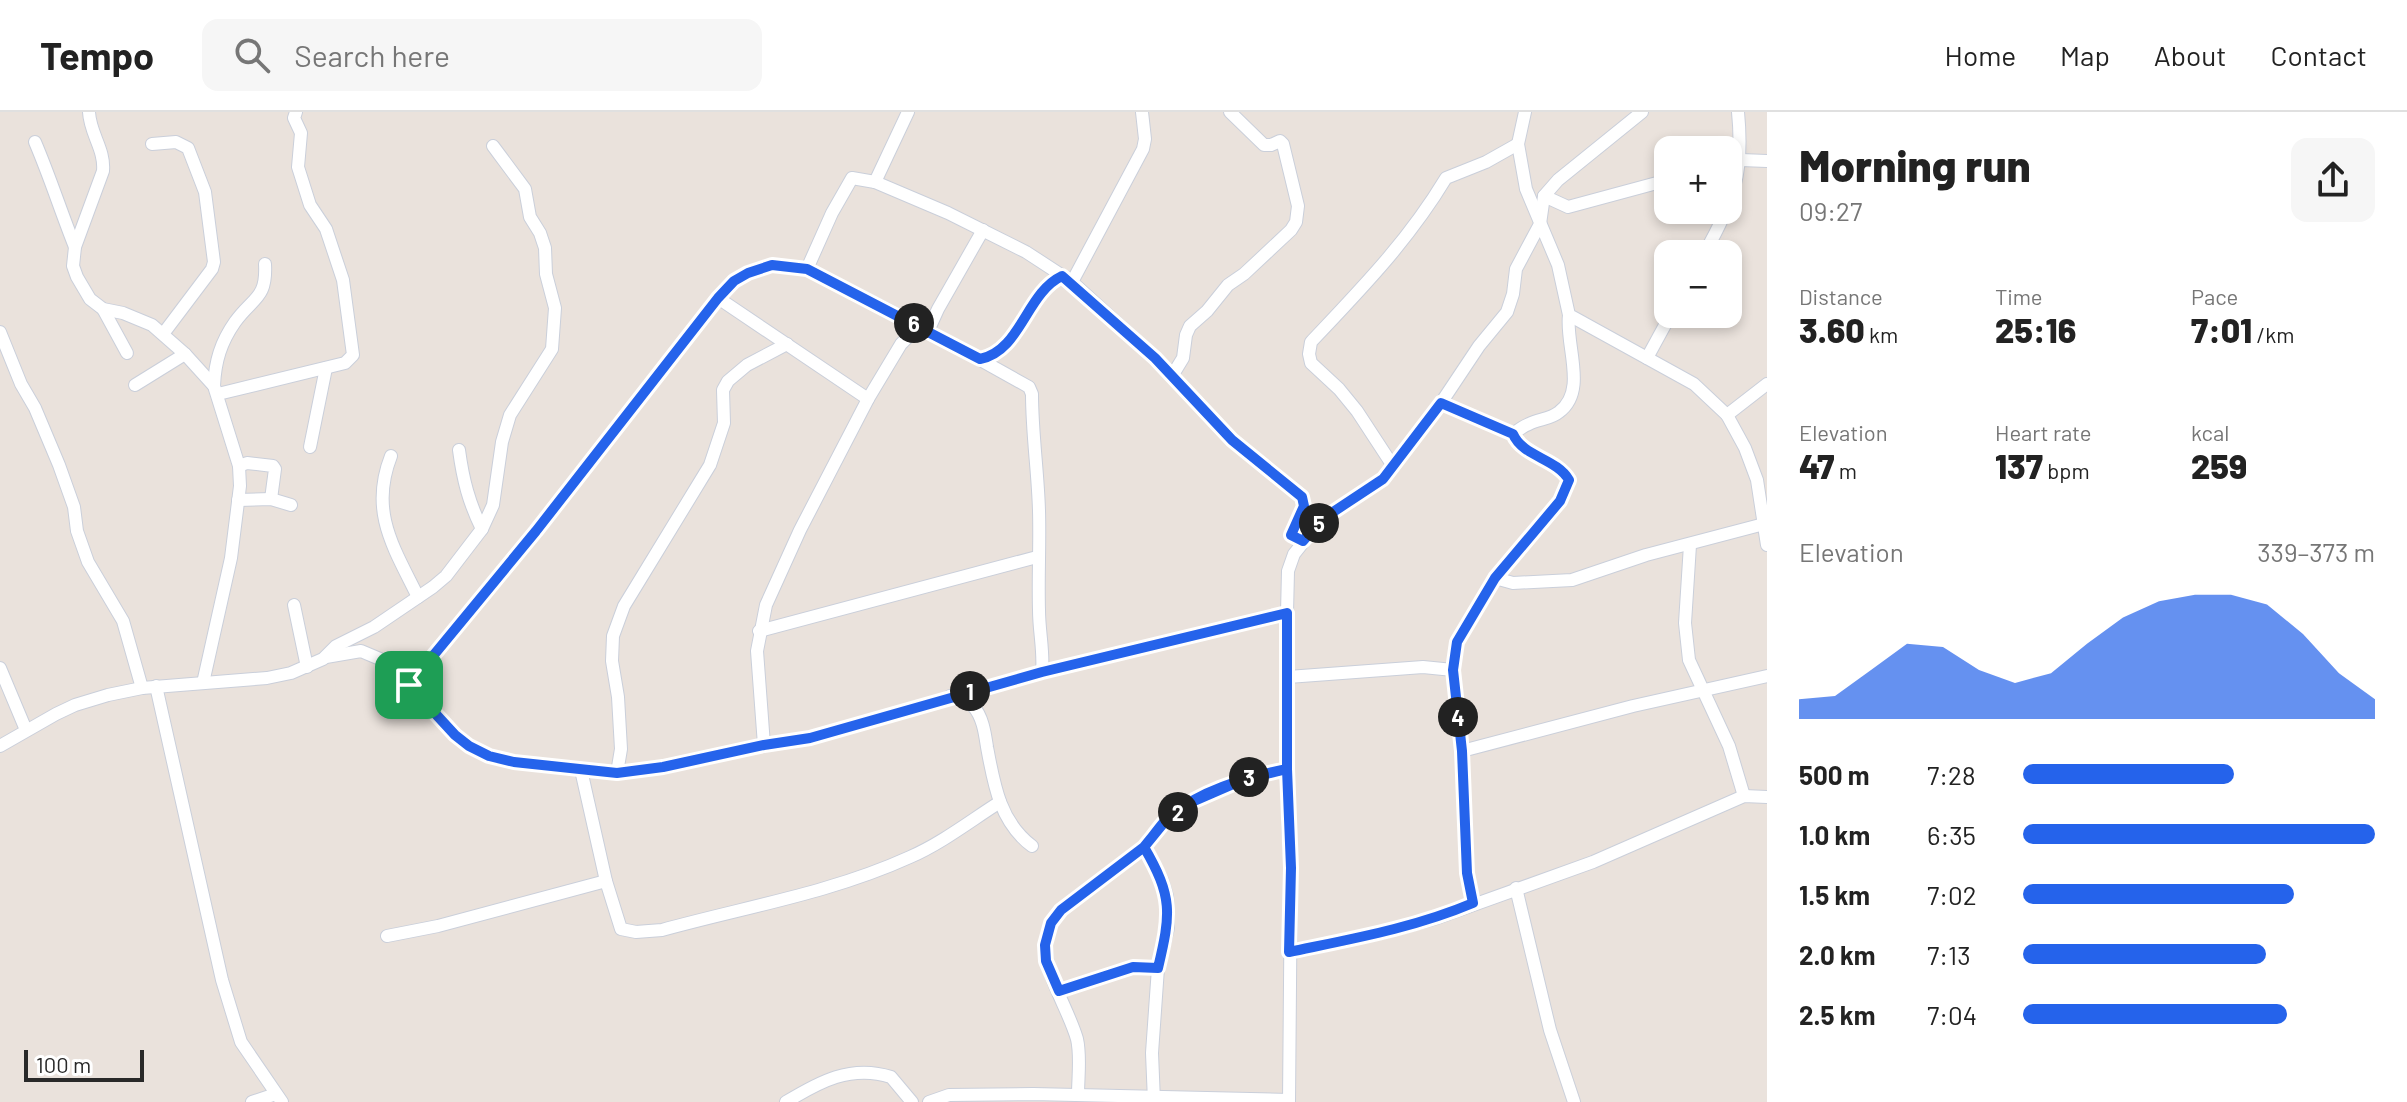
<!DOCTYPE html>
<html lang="en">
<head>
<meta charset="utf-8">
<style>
  body { margin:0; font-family:Barlow,sans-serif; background:#f6f6f6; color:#222; height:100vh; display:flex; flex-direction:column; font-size:30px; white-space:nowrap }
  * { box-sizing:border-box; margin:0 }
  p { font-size:26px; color:#767676 }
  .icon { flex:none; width:44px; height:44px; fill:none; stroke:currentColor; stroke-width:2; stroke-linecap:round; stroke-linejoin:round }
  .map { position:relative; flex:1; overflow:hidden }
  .details { display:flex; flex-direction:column; background:#fff; width:640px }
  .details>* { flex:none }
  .controls { position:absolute; left:1654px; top:24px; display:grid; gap:16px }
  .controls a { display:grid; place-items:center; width:88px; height:88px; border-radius:16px; background:#fff; box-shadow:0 4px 12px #0003; font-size:40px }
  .scale { position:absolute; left:24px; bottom:20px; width:120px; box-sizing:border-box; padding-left:8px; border:4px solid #292929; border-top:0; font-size:22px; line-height:28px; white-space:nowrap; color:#292929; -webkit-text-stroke:6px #fff; paint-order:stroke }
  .pin { position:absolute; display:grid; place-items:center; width:68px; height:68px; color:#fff; margin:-34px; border-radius:16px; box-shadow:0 4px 12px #0006 }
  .km { position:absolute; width:40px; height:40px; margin:-20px; border-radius:50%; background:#222; color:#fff; font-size:22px; line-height:40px; text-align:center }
  .round { display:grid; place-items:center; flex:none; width:84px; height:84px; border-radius:16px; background:#f6f6f6 }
  .summary { display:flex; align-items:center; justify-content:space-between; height:136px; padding:0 32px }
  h1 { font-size:44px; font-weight:800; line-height:60px }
  .metrics { display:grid; grid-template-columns:repeat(3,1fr); gap:12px; height:136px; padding:8px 32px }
  .metrics div { display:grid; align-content:center }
  .metrics b { font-size:34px; font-weight:800 }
  .metrics small { font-size:22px; font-weight:400 }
  .metrics p { font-size:22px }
  .chart { height:224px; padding:16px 32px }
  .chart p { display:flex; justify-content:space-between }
  .chart svg { width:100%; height:144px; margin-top:8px; fill:#2563eb; opacity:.7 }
  ul { padding:0 32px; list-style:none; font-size:26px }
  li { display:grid; grid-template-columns:128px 96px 1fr; align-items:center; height:60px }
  li i { height:20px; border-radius:10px; background:#2563eb }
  header { display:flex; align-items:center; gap:48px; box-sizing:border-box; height:112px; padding:0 40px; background:#fff; border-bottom:2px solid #e0e0e0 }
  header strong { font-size:38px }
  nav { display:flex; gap:44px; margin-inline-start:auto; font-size:28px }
  .search { width:560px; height:72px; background:#f6f6f6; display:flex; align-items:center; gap:20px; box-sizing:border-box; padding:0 28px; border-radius:16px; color:#767676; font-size:30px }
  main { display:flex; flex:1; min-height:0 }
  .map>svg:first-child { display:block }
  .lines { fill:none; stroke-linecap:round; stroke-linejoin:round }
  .minor-casing { stroke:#cacfda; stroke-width:14 }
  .minor { stroke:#fff; stroke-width:12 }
  .route-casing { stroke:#fff; stroke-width:16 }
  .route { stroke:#2563eb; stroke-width:10 }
</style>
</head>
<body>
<header>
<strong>Tempo</strong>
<div class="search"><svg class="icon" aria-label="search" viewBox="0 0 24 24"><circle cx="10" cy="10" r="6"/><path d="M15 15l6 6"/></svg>Search here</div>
<nav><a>Home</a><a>Map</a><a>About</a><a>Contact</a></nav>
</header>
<main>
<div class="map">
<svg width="1767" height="990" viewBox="0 0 1767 990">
  <rect width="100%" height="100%" fill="#eae2dc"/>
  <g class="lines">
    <g class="minor-casing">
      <g id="minor">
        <path d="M89 0C90 22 105 37 103 59L75 135 73 154 77 165 90 187 103 197 123 201 152 213 185 242 214 274 239 354 240 374 231 446 203 571"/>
        <polyline points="1525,0 1518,32 1526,77 1558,153 1569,203 1694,272 1727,303 1745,336 1757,368 1767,433"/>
        <path d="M35 30C50 65 61 100 75 135"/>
        <polyline points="152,32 176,30 188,36 205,80 214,150 212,157 163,222"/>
        <polyline points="1741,48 1767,49"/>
        <polyline points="875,70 908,0"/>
        <polyline points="1544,84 1568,95 1668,68"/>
        <path d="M1704 142C1734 89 1744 61 1738 0"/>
        <polyline points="807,157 832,101 852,66 875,70 948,101 1026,140 1072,170 1155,246 1232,328 1302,385 1304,394 1291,423 1303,429"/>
        <polyline points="1072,170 1143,37 1145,27 1142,0"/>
        <polyline points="718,186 868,287"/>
        <polyline points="103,197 127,241"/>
        <polyline points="928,219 938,197 983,118"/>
        <polyline points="0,220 21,272 35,296 59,353 74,395 77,419 88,450 123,509 142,576"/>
        <polyline points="1647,246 1671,202"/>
        <path d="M980 247C1021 238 1026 182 1062 164"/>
        <polyline points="1172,264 1183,246 1186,223 1190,214 1207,199 1228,173 1244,162 1291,118 1296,110 1298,94 1283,32 1280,29 1271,33 1264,33 1230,0"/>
        <polyline points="135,273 185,242"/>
        <path d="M214 274C215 249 221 230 235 210 253 185 267 187 265 152"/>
        <polyline points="218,282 345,251 353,243 343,168 326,117 310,93 298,55 301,21 294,6 296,0"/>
        <path d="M1441 291 1513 322C1518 318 1524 314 1529 312 1539 307 1551 307 1559 300 1588 279 1565 233 1569 203"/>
        <polyline points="1727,303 1767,272"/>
        <polyline points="310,335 326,256"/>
        <path d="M459 338C463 368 469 391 482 417"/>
        <path d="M391 344C369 400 394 436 418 485"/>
        <polyline points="239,354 247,351 273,354 275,357 271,387"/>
        <path d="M1393 354 1357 299 1339 277 1311 251 1309 242 1311 230C1362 176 1408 129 1446 66L1486 50 1518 32"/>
        <polyline points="238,388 271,387 291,393"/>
        <polyline points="1690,433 1685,511 1689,548 1729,634 1744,684"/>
        <polyline points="1495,466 1513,471 1572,468 1646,443 1764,412"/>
        <polyline points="294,493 307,555"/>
        <polyline points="759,519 1037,445"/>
        <polyline points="326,545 361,539 380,547 409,573 455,623 469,634 489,644 514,650 617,661 663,655 764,633 810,626 1042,560 1287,501"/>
        <polyline points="0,556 26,618"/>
        <polyline points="1288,565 1423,555 1453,558"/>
        <path d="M409 573 536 419 718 186 734 169 748 161 772 153 807 157 925 217 1029 275 1032 282C1032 322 1038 360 1039 399 1040 432 1038 465 1039 498 1039 520 1044 539 1042 560"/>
        <polyline points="156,574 222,868 241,930 282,990"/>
        <path d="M950 584C958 587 967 588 973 594 983 605 985 622 987 635 994 673 1000 710 1032 734"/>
        <polyline points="764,633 757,539 766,493 800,418 868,287 901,232 913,220 925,217"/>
        <polyline points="0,634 56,602 75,593 108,583 142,576 267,566 291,561 323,547 336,534 374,515 433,475 446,464 482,417 493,393 502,330 510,303 552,237 555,196 546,162 545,136 540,121 530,105 525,77 493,34"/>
        <polyline points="1462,639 1633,594 1767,564"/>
        <polyline points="617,661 621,637 618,585 612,549 613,524 624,494 710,353 724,311 723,278 728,269 747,253 787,232"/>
        <polyline points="1144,735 1162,768 1167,784 1168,800 1168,816 1158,856 1152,941 1154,989"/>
        <path d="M606 769 621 817 636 820 662 818C745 795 831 781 910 745 942 731 970 709 1000 690"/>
        <polyline points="1516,776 1550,918 1574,990"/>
        <path d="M1473 791 1467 761 1462 639 1453 558 1457 530 1495 466 1560 389 1569 368C1556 346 1523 345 1513 322"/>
        <polyline points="387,824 438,814 606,769 581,658"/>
        <polyline points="1289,840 1381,821 1437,806 1593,750 1744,684 1767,685"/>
        <polyline points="1059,879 1133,855 1158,856"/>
        <path d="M1078 983C1078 965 1081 944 1077 927 1065 885 1024 837 1061 798L1144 735 1166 708 1192 690 1245 667 1287 657"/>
        <polyline points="252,990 276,982"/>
        <path d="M786 990C819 970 851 952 891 965L912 990"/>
        <polyline points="929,990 949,983 1033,982 1289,988"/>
        <polyline points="1289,990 1291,756 1288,715 1287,501 1288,459 1294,442 1321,408 1383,367 1441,291 1479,234 1507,200 1513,182 1516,157 1540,112 1544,84 1558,68 1642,0"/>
      </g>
    </g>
    <use href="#minor" class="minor"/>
  </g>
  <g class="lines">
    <g class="route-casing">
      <path id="route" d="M409 573 455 623 469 634 489 644 514 650 617 661 663 655 764 633 810 626 1042 560 1287 501V657L1245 667 1192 690 1166 708 1144 735 1061 798 1051 811 1045 833 1046 849 1059 879 1133 855 1158 856C1171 801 1173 785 1144 735 1151 727 1157 718 1164 710 1195 679 1246 665 1287 657L1291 756 1289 840C1351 827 1414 816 1473 791L1467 761 1462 639 1453 558 1457 530 1495 466 1560 389 1569 368C1556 346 1523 345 1513 322L1441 291 1383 367 1321 408 1303 429 1291 423 1304 394 1302 385 1232 328 1155 246 1062 164C1026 181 1021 239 980 247L807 157 772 153 748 161 734 169 718 186 536 419 409 573"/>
    </g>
    <use href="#route" class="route"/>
  </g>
</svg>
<div class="controls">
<a>+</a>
<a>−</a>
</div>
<div class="scale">100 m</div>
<div class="pin" style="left:409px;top:573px;background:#1e9e55"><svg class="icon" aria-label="arrive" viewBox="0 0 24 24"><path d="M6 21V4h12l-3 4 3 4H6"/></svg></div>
<b class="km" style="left:970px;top:579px">1</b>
<b class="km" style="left:1178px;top:700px">2</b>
<b class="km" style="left:1249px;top:665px">3</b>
<b class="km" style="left:1458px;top:605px">4</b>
<b class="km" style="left:1319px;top:411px">5</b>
<b class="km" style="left:914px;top:211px">6</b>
</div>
<section class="details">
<div class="summary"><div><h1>Morning run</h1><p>09:27</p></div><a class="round"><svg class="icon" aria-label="share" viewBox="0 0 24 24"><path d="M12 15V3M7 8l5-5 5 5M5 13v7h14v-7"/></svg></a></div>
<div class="metrics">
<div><p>Distance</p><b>3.60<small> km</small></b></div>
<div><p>Time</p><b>25:16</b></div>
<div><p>Pace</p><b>7:01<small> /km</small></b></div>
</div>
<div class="metrics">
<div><p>Elevation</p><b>47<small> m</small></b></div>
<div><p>Heart rate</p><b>137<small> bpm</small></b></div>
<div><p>kcal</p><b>259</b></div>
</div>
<div class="chart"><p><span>Elevation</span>339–373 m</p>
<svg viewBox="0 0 160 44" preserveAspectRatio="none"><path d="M0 44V38L10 37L20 29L30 21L40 22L50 29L60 33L70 30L80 21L90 13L100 8L110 6L120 6L130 9L140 18L150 30L160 38V44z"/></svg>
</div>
<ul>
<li><b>500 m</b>7:28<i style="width:60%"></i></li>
<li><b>1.0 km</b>6:35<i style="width:100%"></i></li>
<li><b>1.5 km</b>7:02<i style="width:77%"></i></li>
<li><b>2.0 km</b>7:13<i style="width:69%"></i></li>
<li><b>2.5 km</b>7:04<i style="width:75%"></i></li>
</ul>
</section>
</main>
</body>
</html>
